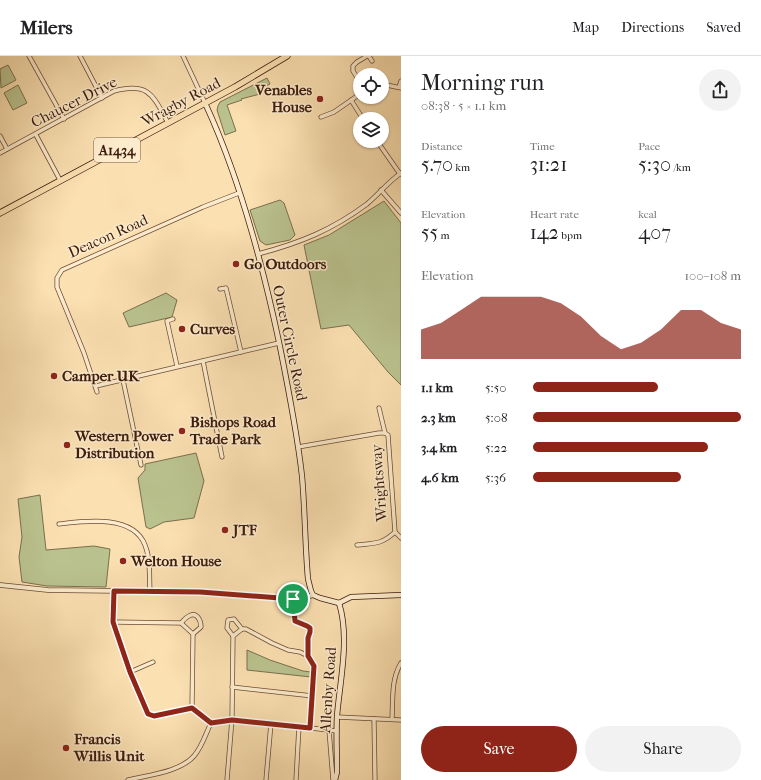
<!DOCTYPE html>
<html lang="en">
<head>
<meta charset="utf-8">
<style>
  body { margin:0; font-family:"IM FELL French Canon",serif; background:#f2f2f2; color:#202124; height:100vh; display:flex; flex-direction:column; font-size:15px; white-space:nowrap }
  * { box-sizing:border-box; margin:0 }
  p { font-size:13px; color:#757577 }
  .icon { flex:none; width:22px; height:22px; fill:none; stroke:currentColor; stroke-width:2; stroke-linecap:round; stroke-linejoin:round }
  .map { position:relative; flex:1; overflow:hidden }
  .side { display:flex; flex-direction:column; background:#fff; width:360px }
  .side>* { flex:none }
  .tools { position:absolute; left:353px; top:12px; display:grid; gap:8px }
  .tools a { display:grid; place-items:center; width:36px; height:36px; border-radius:50%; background:#fff; box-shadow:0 1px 3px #0004; font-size:20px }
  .pin { position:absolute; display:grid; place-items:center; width:34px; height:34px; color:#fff; margin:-17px; border:2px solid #fff; border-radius:50%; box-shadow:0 1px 4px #0007 }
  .round { display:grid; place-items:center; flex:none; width:42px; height:42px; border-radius:21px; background:#f2f2f2 }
  .overview { display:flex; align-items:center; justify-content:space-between; height:68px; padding:0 20px }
  h1 { font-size:22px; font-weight:600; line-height:30px }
  .metrics { display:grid; grid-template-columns:repeat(3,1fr); gap:6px; height:68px; padding:4px 20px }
  .metrics div { display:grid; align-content:center }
  .metrics b { font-size:20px; font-weight:600 }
  .metrics small { font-size:11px; font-weight:400 }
  .metrics p { font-size:11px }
  .chart { height:112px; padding:8px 20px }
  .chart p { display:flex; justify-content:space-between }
  .chart svg { width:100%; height:72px; margin-top:4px; fill:#8f2418; opacity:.7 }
  .primary-button { display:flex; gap:8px; margin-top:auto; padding:8px 20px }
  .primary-button a { flex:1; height:46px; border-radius:24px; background:#8f2418; color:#fff; font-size:16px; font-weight:600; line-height:46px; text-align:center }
  .primary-button a+a { background:#f2f2f2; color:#202124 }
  ul { padding:0 20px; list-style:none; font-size:13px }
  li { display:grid; grid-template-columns:64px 48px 1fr; align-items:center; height:30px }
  li i { height:10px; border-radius:5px; background:#8f2418 }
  header { display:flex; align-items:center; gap:24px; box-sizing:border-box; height:56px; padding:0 20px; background:#fff; border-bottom:1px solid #e0e0e0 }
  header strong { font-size:19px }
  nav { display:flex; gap:22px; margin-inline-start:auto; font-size:14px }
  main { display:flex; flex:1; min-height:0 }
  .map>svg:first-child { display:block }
  .green { fill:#bac38f; stroke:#7b6f4e }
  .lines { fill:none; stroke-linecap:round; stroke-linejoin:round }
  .minor-casing { stroke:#6c4c36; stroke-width:5 }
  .tertiary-casing { stroke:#6c4c36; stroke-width:5.5 }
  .secondary-casing { stroke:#3c1b0d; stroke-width:6 }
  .primary-casing { stroke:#3c1b0d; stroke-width:7 }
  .minor { stroke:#fcebcc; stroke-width:3.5 }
  .tertiary { stroke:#fcebcc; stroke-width:4 }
  .secondary { stroke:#fcebcc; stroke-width:4.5 }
  .primary { stroke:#fbe0b1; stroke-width:5.5 }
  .route-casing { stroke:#fff; stroke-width:8 }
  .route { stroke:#8f2418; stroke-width:5 }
  .poi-dot { fill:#8f2418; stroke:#fcebcc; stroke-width:1.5 }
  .labels { text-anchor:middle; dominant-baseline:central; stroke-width:3; stroke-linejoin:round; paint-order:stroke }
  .shield { fill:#fcebcc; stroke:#765946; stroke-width:1 }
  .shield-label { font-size:14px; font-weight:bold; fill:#3c1b0d }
  .poi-label { font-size:15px; font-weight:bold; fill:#3c1b0d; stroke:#fcebcc; text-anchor:start }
  .street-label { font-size:15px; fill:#3c1b0d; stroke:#fcebcc }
</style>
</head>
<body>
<header>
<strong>Milers</strong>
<nav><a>Map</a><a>Directions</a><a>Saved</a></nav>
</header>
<main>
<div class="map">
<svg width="401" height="724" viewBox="0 0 401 724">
  <rect width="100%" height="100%" fill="#fbe0b1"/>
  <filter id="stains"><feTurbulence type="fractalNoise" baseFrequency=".005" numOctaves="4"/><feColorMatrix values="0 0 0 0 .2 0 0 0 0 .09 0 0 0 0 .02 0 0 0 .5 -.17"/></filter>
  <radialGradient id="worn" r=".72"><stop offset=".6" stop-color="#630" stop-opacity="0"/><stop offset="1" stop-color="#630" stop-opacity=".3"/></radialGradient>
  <g class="green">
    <polygon points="8,9 16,24 1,32 0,13"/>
    <polygon points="267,22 270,28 260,33 260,38 241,43 242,44 227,49 236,75 225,79 217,54 218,50 220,46"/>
    <polygon points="18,29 27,47 13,54 4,37"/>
    <polygon points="280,144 284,147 295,179 290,184 266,189 260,185 250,154"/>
    <polygon points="384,145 401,167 401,329 388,316 349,269 321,273 304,189 329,179"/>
    <polygon points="166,237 177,244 172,261 129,271 123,257"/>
    <polygon points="196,397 204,425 194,462 164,466 150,473 146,471 138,422 145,414 145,408"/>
    <polygon points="40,439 46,494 94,490 110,493 106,531 47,530 22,526 19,501 22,481 18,443"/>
    <polygon points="247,594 270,604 303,615 311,616 311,621 247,614"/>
  </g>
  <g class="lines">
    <g class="minor-casing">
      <g id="minor">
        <polyline points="29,0 64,63"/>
        <polyline points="80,0 102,42"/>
        <polyline points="183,0 205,47"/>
        <polyline points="369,0 372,5"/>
        <polyline points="360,26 353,15 353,10 357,6 367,0"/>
        <polyline points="382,28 401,32"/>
        <polyline points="399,31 401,25"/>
        <polyline points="351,44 363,63"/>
        <polyline points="321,61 334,56 360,38"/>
        <polyline points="36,79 60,124"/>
        <polyline points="0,80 7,93"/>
        <polyline points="377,85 400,118"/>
        <path d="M0 97 114 35C149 26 153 39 168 67"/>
        <polyline points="381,134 401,157"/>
        <path d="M258 198C300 187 332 174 367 148 379 138 388 126 401 117"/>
        <polyline points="220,233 226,232 241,296"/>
        <polyline points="173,263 167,265 177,310"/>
        <polyline points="203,305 222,401"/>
        <polyline points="123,324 141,409"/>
        <polyline points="96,330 279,287"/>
        <polyline points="97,336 84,297 57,231 57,222 62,214 203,151 239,137"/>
        <polyline points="379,352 385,377"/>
        <path d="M298 391 379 377H385L388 379 395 476C381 489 374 487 357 489"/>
        <path d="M59 468C85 465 133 458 145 489 151 503 149 520 150 535"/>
        <polyline points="395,476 401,482"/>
        <polyline points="114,535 113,566 130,616 147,658 154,660 192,652 211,667 232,663 337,675"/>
        <polyline points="293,543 295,565 307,570 310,572 310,576 308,583 308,600"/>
        <polyline points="113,566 181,567 193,578 192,652"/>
        <path d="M181 567C183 565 186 561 189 560 197 555 201 565 201 571L193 578"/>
        <polyline points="233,580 227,572 228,564 234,563 242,573"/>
        <polyline points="130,616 153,606"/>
        <polyline points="232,631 313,640"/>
        <polyline points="337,661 401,664"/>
        <polyline points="374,663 375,724"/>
        <path d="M392 663C393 644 391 623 401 607"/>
        <polyline points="329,674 333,724"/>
        <path d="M128 724C148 719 180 716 194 700 202 691 206 677 211 667"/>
        <polyline points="227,724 232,663 233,580 242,573 246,573 272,587 288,594 300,596 308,600 314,609 310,672"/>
        <polyline points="266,724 271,667"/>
        <polyline points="296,724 299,670"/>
      </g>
    </g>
    <g class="tertiary-casing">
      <polyline id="tertiary" points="0,529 48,534 200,536 293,543 303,542 313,539"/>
    </g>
    <g class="secondary-casing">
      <g id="secondary">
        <path d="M205 47C240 122 262 206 279 286 288 331 297 375 302 420 305 454 305 489 308 523L311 535 313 539 320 542 339 547 351 541 401 539"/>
        <path d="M335 724 337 716C337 697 336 679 337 660 340 624 350 582 339 547"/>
      </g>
    </g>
    <g class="primary-casing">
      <polyline id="primary" points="0,157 235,31 287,0"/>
    </g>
    <use href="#minor" class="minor"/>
    <use href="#tertiary" class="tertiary"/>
    <use href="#secondary" class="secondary"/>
    <use href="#primary" class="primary"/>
  </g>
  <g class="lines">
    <g class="route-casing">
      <polygon id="route" points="114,535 200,536 293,543 295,565 307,570 310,572 310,576 308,582 308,600 314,610 310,672 232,664 211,667 192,652 154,660 148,658 130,616 113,566"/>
    </g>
    <use href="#route" class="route"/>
  </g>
  <g class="poi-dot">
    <circle cx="320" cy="43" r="4"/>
    <circle cx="236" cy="208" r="4"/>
    <circle cx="182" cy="273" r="4"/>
    <circle cx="54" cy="320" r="4"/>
    <circle cx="182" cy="375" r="4"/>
    <circle cx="67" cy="389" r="4"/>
    <circle cx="225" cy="474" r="4"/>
    <circle cx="123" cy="505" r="4"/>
    <circle cx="66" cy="692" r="4"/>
  </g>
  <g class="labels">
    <rect class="shield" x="94" y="82" width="46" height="24" rx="3"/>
    <g class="shield-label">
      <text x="117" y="94">A1434</text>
    </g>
    <g class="poi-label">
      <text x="312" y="34" text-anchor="end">Venables<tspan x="312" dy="17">House</tspan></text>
      <text x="244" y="208">Go Outdoors</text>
      <text x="190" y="273">Curves</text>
      <text x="62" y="320">Camper UK</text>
      <text x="190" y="366">Bishops Road<tspan x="190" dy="17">Trade Park</tspan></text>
      <text x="75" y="380">Western Power<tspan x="75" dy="17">Distribution</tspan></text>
      <text x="233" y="474">JTF</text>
      <text x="131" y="505">Welton House</text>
      <text x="74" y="683">Francis<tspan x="74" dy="17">Willis Unit</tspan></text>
    </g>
    <g class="street-label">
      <text transform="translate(74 46) rotate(-27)">Chaucer Drive</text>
      <text transform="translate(181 46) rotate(-28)">Wragby Road</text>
      <text transform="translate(108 180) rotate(-24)">Deacon Road</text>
      <text transform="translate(290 287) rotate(78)">Outer Circle Road</text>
      <text transform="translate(379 427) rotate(-94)">Wrightsway</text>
      <text transform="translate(328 634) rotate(-86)">Allenby Road</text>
    </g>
  </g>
  <rect width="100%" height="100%" filter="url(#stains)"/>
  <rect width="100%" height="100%" fill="url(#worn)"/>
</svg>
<div class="tools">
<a><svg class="icon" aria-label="locate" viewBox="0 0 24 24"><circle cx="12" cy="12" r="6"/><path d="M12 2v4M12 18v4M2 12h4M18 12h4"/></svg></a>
<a><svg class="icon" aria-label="layers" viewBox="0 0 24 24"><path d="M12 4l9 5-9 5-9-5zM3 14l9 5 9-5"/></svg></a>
</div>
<div class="pin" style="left:293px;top:543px;background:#1e9e55"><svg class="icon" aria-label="arrive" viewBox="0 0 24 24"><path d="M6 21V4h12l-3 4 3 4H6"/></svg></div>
</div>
<section class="side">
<div class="overview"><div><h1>Morning run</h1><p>08:38 · 5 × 1.1 km</p></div><a class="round"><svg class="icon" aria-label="share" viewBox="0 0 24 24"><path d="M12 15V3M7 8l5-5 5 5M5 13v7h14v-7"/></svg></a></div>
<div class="metrics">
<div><p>Distance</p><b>5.70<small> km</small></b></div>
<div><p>Time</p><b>31:21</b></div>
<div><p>Pace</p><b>5:30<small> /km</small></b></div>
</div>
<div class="metrics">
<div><p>Elevation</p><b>55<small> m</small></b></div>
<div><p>Heart rate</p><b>142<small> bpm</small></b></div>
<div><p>kcal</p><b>407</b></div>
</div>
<div class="chart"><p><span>Elevation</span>100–108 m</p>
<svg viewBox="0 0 160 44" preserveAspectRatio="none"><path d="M0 44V26L10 22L20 14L30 6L40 6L50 6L60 6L70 10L80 18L90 30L100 38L110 34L120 26L130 14L140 14L150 22L160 26V44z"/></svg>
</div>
<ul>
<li><b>1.1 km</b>5:50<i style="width:60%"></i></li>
<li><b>2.3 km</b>5:08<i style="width:100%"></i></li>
<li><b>3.4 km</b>5:22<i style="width:84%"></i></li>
<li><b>4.6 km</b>5:36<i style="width:71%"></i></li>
</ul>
<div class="primary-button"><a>Save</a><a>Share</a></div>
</section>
</main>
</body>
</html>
